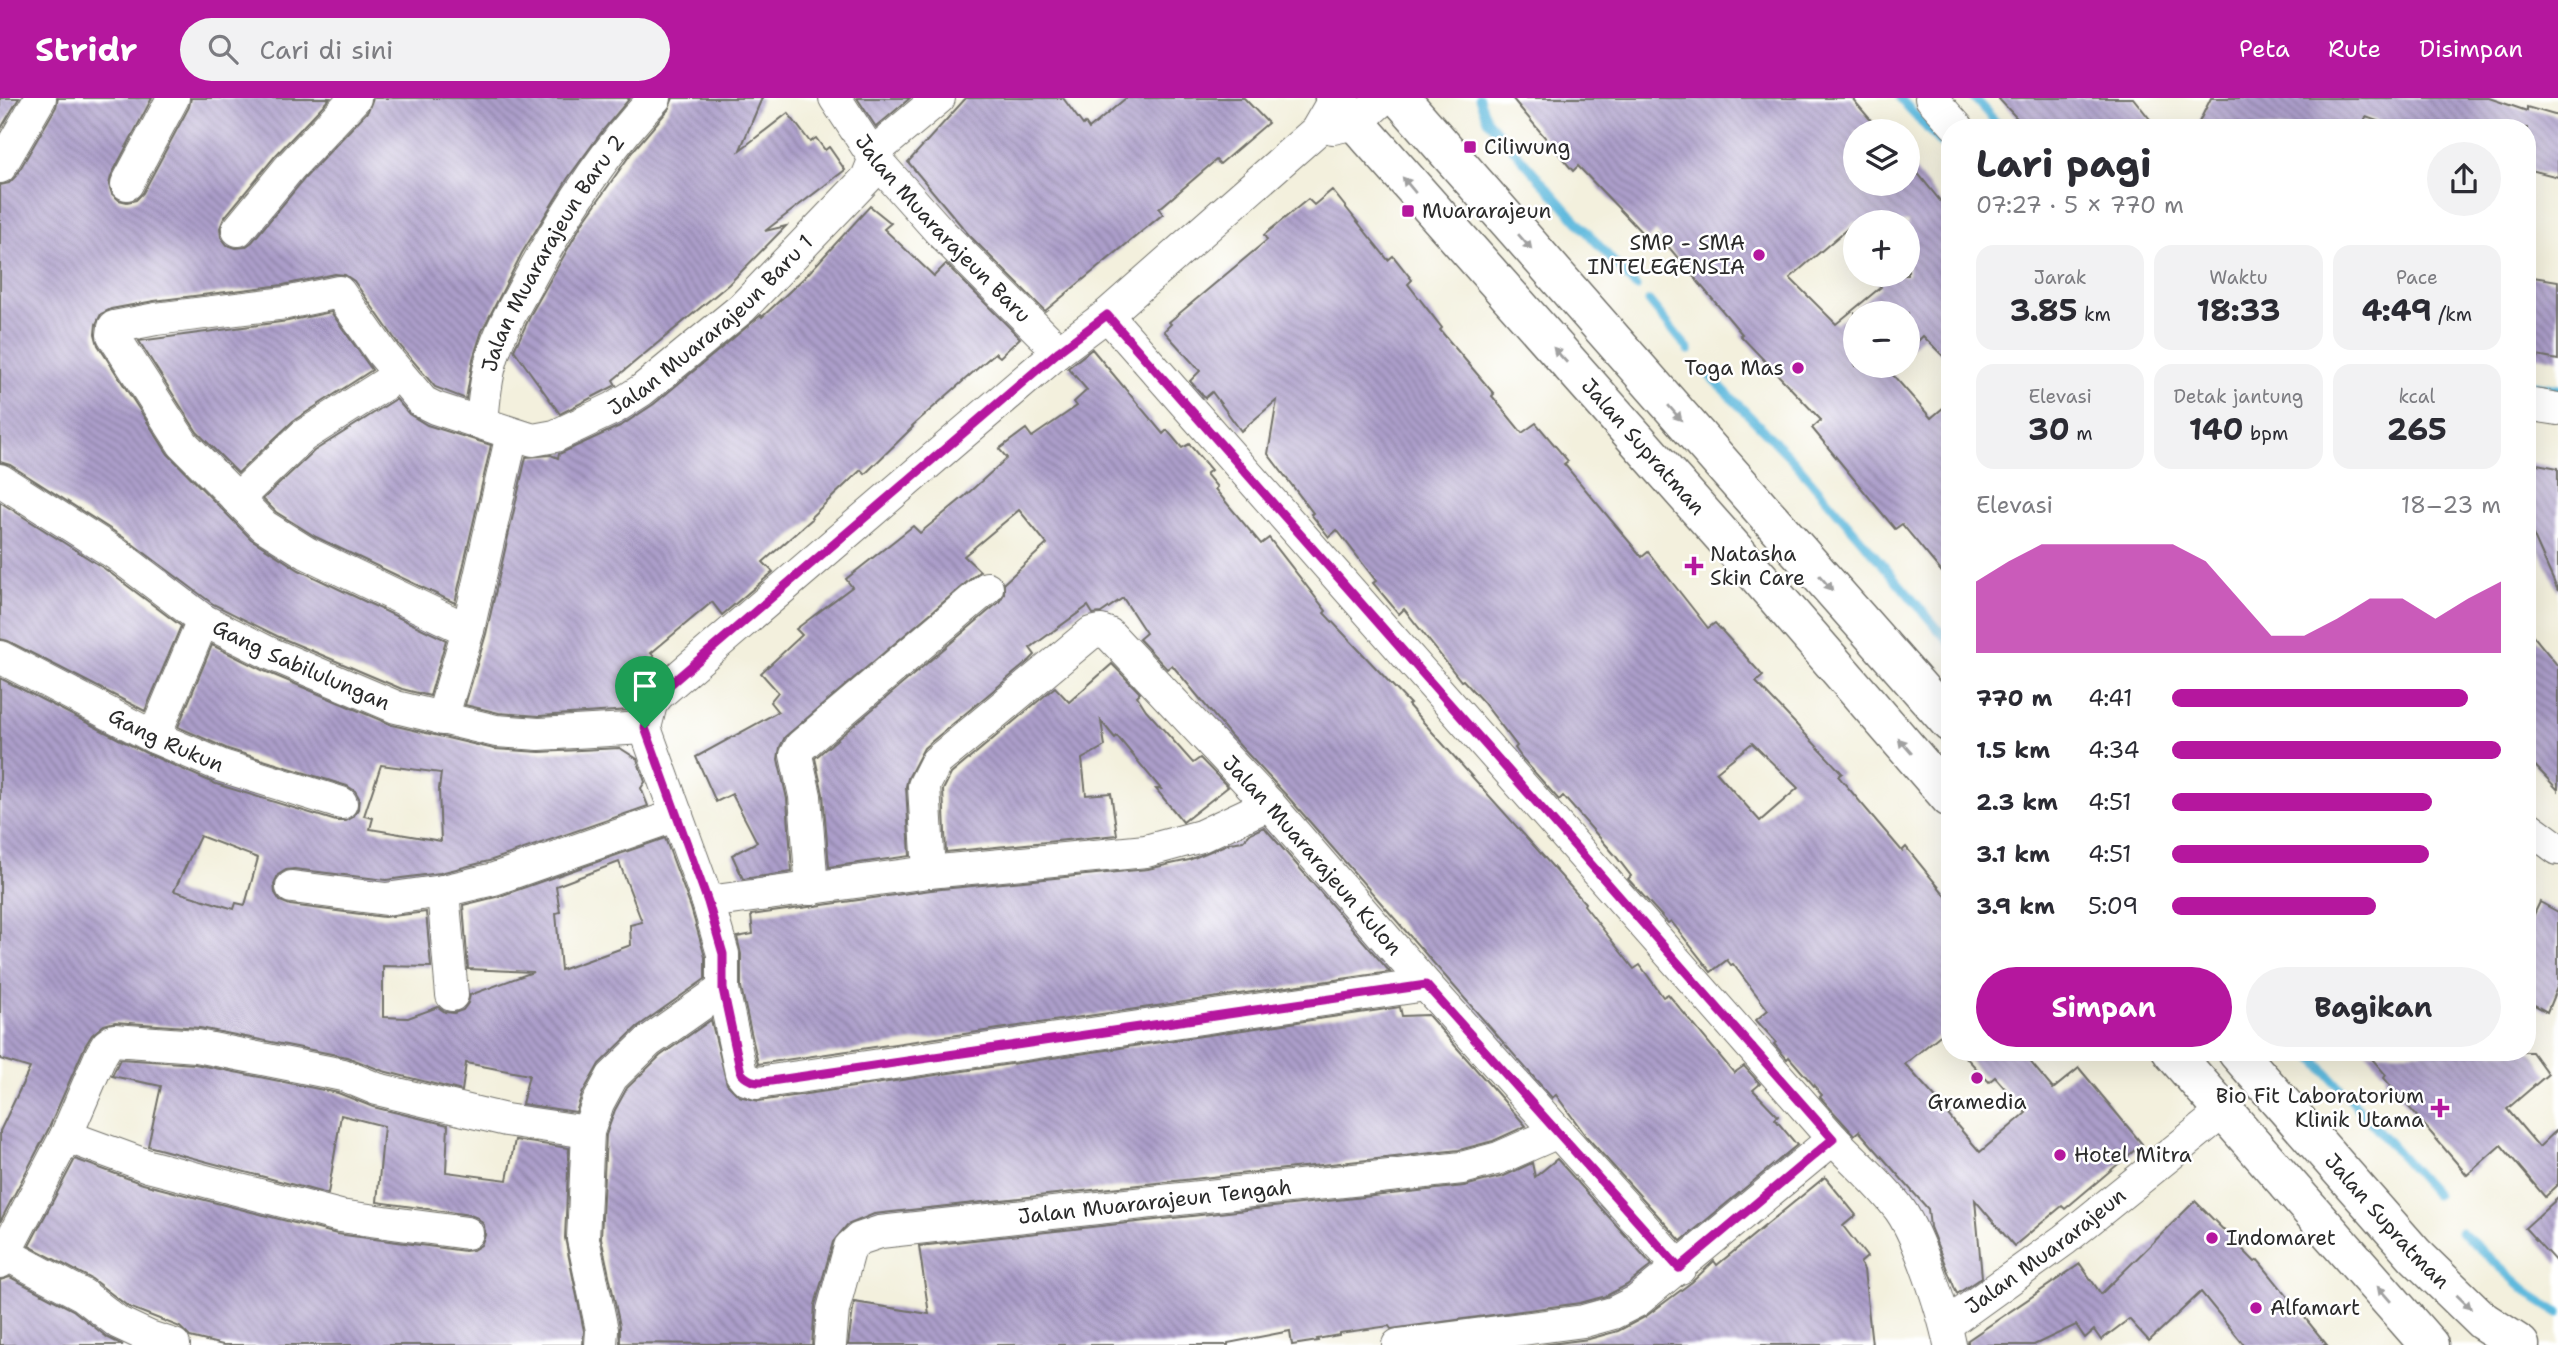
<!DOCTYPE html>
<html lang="id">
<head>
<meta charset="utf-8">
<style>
  body { margin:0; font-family:"Shantell Sans",sans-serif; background:#f2f2f3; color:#2b2b33; height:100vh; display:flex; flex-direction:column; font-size:26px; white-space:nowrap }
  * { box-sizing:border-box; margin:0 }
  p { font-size:23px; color:#7c7c81 }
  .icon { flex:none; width:38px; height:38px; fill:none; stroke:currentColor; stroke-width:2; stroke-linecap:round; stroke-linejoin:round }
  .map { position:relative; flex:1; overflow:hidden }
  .side { position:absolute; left:1941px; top:21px; width:595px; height:942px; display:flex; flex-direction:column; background:#fff; border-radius:28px; box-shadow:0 7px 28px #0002 }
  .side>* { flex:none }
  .buttons { position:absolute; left:1843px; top:21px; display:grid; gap:14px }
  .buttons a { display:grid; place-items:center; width:77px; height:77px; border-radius:50%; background:#fff; box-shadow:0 7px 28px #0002; font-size:35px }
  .pin { position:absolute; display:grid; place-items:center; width:60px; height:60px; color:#fff; margin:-72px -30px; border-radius:50% 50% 50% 0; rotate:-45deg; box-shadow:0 0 7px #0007 }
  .pin .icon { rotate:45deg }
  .round { display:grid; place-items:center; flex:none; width:74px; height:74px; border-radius:37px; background:#f2f2f3 }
  .summary { display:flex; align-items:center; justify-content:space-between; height:119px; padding:0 35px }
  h1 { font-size:38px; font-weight:700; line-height:52px }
  .metrics { display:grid; grid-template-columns:repeat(3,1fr); gap:10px; height:119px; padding:7px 35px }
  .metrics div { display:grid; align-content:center; border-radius:18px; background:#f2f2f3; text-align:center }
  .metrics b { font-size:30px; font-weight:700 }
  .metrics small { font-size:19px; font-weight:400 }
  .metrics p { font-size:19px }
  .chart { height:196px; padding:14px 35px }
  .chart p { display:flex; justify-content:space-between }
  .chart svg { width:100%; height:126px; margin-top:7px; fill:#b5179e; opacity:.7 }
  .primary-button { display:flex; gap:14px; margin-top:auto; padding:14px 35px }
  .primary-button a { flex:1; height:80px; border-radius:42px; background:#b5179e; color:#fff; font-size:28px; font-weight:700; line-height:80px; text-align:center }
  .primary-button a+a { background:#f2f2f3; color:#2b2b33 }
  ul { padding:0 35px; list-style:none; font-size:23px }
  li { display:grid; grid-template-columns:112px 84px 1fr; align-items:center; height:52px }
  li i { height:18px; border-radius:9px; background:#b5179e }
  header { display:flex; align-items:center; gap:42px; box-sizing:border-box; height:98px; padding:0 35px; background:#b5179e; color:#fff }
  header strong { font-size:33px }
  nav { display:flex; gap:38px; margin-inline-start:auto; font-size:24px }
  .search { width:490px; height:63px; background:#f2f2f3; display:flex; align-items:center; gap:18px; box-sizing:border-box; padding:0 24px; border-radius:38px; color:#7c7c81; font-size:26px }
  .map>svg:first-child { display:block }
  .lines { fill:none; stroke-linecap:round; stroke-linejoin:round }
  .stream { stroke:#5fb9dd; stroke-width:9 }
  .building { fill:url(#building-back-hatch); fill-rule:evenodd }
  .minor-casing { stroke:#717069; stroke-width:34 }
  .major-casing { stroke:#717069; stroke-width:41 }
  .minor { stroke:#fff; stroke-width:32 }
  .major { stroke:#fff; stroke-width:38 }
  .oneway { fill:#a0a0a0 }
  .route-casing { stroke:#fff; stroke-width:14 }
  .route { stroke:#b5179e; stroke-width:9 }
  .poi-dot { fill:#b5179e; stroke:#fff; stroke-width:2.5 }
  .labels { text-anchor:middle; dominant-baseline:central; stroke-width:5; stroke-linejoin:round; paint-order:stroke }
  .poi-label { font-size:21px; fill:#2b2b2b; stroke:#fff; text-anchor:start }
  .street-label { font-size:21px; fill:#2b2b2b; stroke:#fff }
</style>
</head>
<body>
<header>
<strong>Stridr</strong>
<div class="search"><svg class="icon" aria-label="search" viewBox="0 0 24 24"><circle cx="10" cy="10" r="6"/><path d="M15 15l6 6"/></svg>Cari di sini</div>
<nav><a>Peta</a><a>Rute</a><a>Disimpan</a></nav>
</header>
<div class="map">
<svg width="2558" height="1247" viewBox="0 0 2558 1247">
  <defs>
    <pattern id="building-back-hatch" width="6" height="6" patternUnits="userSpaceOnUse" patternTransform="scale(1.75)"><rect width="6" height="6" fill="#ac9eca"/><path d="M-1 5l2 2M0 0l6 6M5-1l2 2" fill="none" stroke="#8c81a4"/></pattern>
  </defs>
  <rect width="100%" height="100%" fill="#fff"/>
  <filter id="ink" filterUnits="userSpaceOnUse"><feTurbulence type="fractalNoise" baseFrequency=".0143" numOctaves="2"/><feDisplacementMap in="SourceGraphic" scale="14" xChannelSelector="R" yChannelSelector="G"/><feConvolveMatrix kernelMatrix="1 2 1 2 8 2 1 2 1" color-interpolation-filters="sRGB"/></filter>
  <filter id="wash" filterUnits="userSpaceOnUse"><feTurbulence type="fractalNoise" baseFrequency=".00686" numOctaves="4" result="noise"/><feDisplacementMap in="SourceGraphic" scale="28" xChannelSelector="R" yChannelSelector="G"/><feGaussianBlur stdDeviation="1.57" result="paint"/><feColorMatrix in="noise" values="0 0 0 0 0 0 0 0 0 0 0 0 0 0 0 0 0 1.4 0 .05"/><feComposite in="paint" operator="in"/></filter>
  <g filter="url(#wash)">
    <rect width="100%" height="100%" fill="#f3f0dd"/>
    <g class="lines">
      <g class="stream">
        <polyline points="1479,0 1487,22 1636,189"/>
        <polyline points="1900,0 1950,56"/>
        <polyline points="1974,0 2001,30"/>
        <polyline points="1649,203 1689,252"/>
        <polyline points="1704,272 1792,361 1950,545"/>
        <polyline points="2527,286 2558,291"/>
        <polyline points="2308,954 2436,1097"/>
        <polyline points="2461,1134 2536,1201 2558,1215"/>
      </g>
    </g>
    <g id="blocks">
      <g class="building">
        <polygon points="0,0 19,0 0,32"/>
        <polygon points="58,0 152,0 111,78 109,87 112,96 119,102 127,104 136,102 143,95 189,9 191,0 330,0 276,57 224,120 220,130 221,139 227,147 236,150 245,149 252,144 304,81 368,13 373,0 630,0 603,32 568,80 522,155 482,233 473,261 466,301 435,289 397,244 354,183 345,177 335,176 283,187 154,203 111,211 101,216 96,226 95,236 98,247 168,356 251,441 299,472 446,542 430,598 402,591 277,538 213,506 126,441 10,367 0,364 0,87 9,85 16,78 56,9"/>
        <polygon points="673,0 762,0 740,52 788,15 810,44 816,40 825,52 829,49 845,72 765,133 786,128 729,186 613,282 616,287 560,316 514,252 532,214 583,124 632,54 668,12"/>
        <polygon points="857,0 910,0 876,29"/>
        <polygon points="966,0 1063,0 1083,27 1085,25 1089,31 1126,0 1244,0 1268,25 1220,66 1216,62 1159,111 1163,116 1045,213 969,137 908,64"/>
        <path d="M1512 0H1852L1880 33H1855V86H1908V63L1950 115V265L1923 238 1908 253V215H1855V268H1885L1931 320 1950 304V484L1902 426 1895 431 1812 330 1821 322 1740 237 1742 236 1656 134 1648 141 1578 68 1573 73ZM1855 124H1908V177H1869L1881 189 1836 226 1790 180Z"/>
        <polygon points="1998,0 2133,0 2157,30 2026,30"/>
        <polygon points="2211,0 2489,0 2527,13 2527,9 2558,18 2558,79 2527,71 2527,30 2397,30 2366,19 2362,30 2196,30"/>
        <path d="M1332 92 1388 162 1393 158 1412 182 1408 186 1442 230 1440 232 1494 296 1492 298 1522 335 1536 325 1568 363 1564 366 1642 459 1648 454 1708 530 1715 525 1763 578 1756 584 1842 675 1838 678 1902 753 1906 749 1950 803V929L1905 966 1950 1016 1948 1017 1980 1054 2026 1015 1995 979 1989 984 1961 954H2025L2023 955 2053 991 2079 970 2142 1046 2065 1111 2062 1108 2014 1148 1975 1102 1982 1179 1957 1196 1930 1129 1928 1111 1859 1033 1854 1037 1846 1028 1820 999 1822 997 1789 959 1787 961 1774 946 1776 944 1756 922 1768 912 1733 866 1731 867 1727 862 1711 874 1671 823 1668 825 1628 781 1631 778 1614 756 1563 698 1559 702 1522 660 1515 650 1517 648 1483 604 1463 582 1461 583 1404 511 1399 516 1373 485 1376 483 1337 432 1329 439 1311 416 1313 415 1268 356 1277 302 1241 333 1212 294 1205 300 1190 283 1200 273 1164 233 1171 226 1169 224 1267 142 1264 137 1308 101 1314 107ZM1752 645 1798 690 1760 723 1716 674Z"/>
        <polygon points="870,108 891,125 884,131 934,178 946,166 1020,240 1000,259 995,255 912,328 913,329 865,376 861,372 811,419 812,421 763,464 773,474 722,517 712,504 651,555 654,558 646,567 652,578 636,595 630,612 539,618 499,615 465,607 486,536 526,359 551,357 558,360 559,356 622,327 654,306 761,217 762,219 805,179"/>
        <polygon points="2527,178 2558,183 2558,262 2527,256"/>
        <polygon points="331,214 372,272 293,323 238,375 197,334 139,243 288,223"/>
        <polygon points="1092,251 1163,336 1167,332 1182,350 1189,346 1211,372 1206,376 1217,389 1215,391 1261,446 1269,440 1326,513 1324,515 1410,606 1408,607 1585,805 1584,807 1634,871 1640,867 1663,899 1668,896 1734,975 1744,968 1760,986 1753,992 1778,1018 1775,1021 1797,1047 1681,1143 1586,1038 1556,997 1552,1000 1288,699 1230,637 1172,567 1167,571 1139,541 1146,535 1123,500 1101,515 1093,516 1088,508 1030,550 1035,557 1030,562 924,650 908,680 906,688 910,758 829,769 823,696 815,660 999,504 1004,496 1004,485 1047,446 1019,412 964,458 980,473 785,639 780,649 778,661 787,701 792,774 743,781 732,757 757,744 732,696 716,704 696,659 778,614 770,604 778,594 761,575 802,537 796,531 852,489 846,481 913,428 920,435 965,398 1007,360 999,351 1026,331 1032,339 1077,308 1074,304 1087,292 1068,270"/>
        <polygon points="396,301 409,316 427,327 491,347 455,505 316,439 276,414 263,401 314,353"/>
        <polygon points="2527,364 2558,370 2558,493 2527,423"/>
        <polygon points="0,404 105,471 181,528 145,613 8,543 0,541"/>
        <polygon points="2527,530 2558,568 2558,692 2527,659"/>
        <path d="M212 547 262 572 392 627 494 651 540 654 620 650 637 661 645 684 641 690 648 708 489 763 440 775 386 782 294 771 286 772 278 777 274 786 275 795 280 803 290 807 384 819 426 814 431 869 383 868V919L408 920 438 909 445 914 454 915 463 912 468 905 470 897 533 874 468 871 463 807 500 798 665 740 691 810 705 859V881L637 929 599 966 582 996 576 1014 522 1006 529 977 466 965 462 993 383 973 347 959 200 930 115 924 104 927 92 937 85 948 49 1030 0 1124V1033L30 970 0 961V580L146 655 216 686 336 723H346L353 719 358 711 359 700 355 693 347 688 228 651 178 629ZM381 667 441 675 439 691 441 743 370 731 373 720 364 718ZM200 738 258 760 245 807 236 805 234 811 174 793ZM619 764 642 824 630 827 631 847 561 872 556 815 560 814 556 788Z"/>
        <polygon points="1112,566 1140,595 1137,598 1146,612 1193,665 1200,660 1228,689 1183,724 1156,691 1161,691 1117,638 1115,640 1101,623 1105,648 1082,661 1086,697 1111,695 1117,737 946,754 943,692 951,676 1055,589 1069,604"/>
        <polygon points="1264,729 1390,874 758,966 741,889 741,856 737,839 753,836 751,817 931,792 1148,771 1189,762 1230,745 1243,743 1251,735"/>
        <polygon points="2540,804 2558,814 2558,887 2547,914 2527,903 2527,831"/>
        <polygon points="1400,909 1402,918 1428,917 1526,1028 1493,1043 1459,1052 874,1116 847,1127 833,1144 815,1207 812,1247 620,1245 620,1228 601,1140 606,1037 615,1012 627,990 660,958 711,922 727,986 739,998 759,1003"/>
        <polygon points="2366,954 2532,954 2548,976 2507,1011 2539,1049 2558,1031 2558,1087 2545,1099 2501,1047 2467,1077 2384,980 2386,977"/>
        <polygon points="120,961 195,966 338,995 373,1009 448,1027 446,1074 507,1082 515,1042 569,1050 565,1140 584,1233 583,1247 223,1247 190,1239 180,1229 129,1209 92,1181 29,1148 75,1061 143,1086 337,1136 465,1153 473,1152 481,1147 485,1137 484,1127 478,1120 470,1117 377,1104 384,1028 341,1017 328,1096 148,1048 161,988 112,978"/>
        <polygon points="1557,1061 1652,1167 1627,1187 1606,1198 1580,1205 1391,1231 1389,1228 1339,1235 1339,1237 1317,1241 1318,1243 1292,1247 1290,1233 1228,1245 1228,1247 848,1247 854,1204 929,1216 919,1148 1464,1088 1504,1078 1532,1065 1535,1079"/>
        <polygon points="1825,1079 1856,1117 1843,1128 1867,1159 1860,1165 1864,1172 1872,1247 1542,1247 1589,1241 1618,1233 1645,1219 1692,1184 1714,1163 1717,1167"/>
        <polygon points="2558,1100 2558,1166 2525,1130"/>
        <polygon points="2195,1103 2255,1164 2258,1162 2327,1247 2244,1247 2201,1194 2149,1243 2129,1221 2101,1242 2094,1232 2085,1240 2076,1227 2034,1247 1968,1247 1968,1242 2080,1166 2101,1196"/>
        <polygon points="10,1179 73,1212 108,1240 123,1247 0,1247 0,1182"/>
      </g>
    </g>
  </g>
  <g filter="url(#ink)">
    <use href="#blocks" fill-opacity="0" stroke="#717069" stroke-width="2"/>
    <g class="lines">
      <g class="minor-casing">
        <g id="minor">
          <path id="s1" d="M835 0 875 61 942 136 1059 253"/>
          <polyline points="1335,0 1316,33 1107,217 1059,253 659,596 651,606 645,630 708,804 723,856 723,891 741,975 746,981 757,985 771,983 1426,887"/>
          <polyline points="1931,0 1958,30"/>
          <polyline points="1333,30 1356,25 1384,0"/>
          <polyline points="0,69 40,0"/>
          <polyline points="127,86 173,0"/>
          <polyline points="238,132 290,69 355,0"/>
          <path d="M1107 217 1833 1041C1854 1063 1882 1087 1900 1112 1919 1139 1943 1213 1950 1247"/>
          <polyline points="2527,306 2558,311"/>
          <path id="s2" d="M482 325C484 302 486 279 493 257 500 233 513 211 525 189 560 123 602 54 655 0"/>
          <path id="s3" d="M0 382 116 456 203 522 269 555 396 609 496 633 539 636 645 630"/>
          <polyline points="237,401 303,338 399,277"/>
          <path id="s4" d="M468 532 307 455 264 428 183 346 113 237 114 229 156 221 286 205 339 194 382 255 423 304 435 310 533 342 555 338 614 310 642 292 742 210 867 80 879 50 939 0"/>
          <path id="s5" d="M0 559 154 639 222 668 341 705"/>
          <polyline points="442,621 468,532 512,336"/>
          <polyline points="154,639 203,522"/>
          <polyline points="2527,728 2558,751"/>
          <path id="s6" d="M929 774 924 688 936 664 1091 535 1101 533 1109 536 1269 706 1426 887 1680 1170"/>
          <polyline points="292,789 386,801 443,793 494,781 677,717"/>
          <polyline points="812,791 805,698 796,657 801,648 987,490"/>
          <polyline points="443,793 452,897"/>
          <polyline points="708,804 929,774 1146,753 1201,738 1269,706"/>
          <polyline points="66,1038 148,1068 340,1118 467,1135"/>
          <polyline points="4,1155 83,1197 119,1225 149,1239 174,1247"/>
          <polyline points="0,1164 66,1038 101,957 107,947 114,942 197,948 343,977 377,991 506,1022 588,1034"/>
          <path id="s7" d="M1946 1227 2064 1142 2224 1013"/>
          <polyline points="601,1247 602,1232 583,1141 588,1034 598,1005 612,979 648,944 723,891"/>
          <path id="s8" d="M830 1247 833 1212 850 1149 859 1141 880 1134 1462 1070 1499 1060 1558 1034"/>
          <polyline points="1398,1247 1584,1223 1613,1215 1637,1203 1833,1041"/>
        </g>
      </g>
      <g class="major-casing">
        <g id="major">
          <path id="s9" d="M1334 0 1757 477 1950 700"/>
          <polyline points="1400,0 1950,625"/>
          <polyline points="2172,954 2429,1247"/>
          <path id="s10" d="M2237 954 2415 1157 2483 1223 2520 1247"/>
        </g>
      </g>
      <use href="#minor" class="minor"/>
      <use href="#major" class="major"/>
    </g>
    <defs><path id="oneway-solid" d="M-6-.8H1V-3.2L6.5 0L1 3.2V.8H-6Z" transform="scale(1.75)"/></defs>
    <g class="oneway">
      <use href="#oneway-solid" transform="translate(1409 87) rotate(-130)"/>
      <use href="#oneway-solid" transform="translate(1525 144) rotate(49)"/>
      <use href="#oneway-solid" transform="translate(1560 257) rotate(-132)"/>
      <use href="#oneway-solid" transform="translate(1675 315) rotate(49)"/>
      <use href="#oneway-solid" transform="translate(1826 485) rotate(49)"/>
      <use href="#oneway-solid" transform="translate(1905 648) rotate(-131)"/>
      <use href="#oneway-solid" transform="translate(2384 1196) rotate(-131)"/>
      <use href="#oneway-solid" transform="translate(2464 1204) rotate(44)"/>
    </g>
  </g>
  <g class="lines" filter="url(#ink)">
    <g class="route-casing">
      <path id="route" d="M1107 217 1833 1041 1679 1170 1426 887 771 983C759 985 750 985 741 975L723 891V856L708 804 645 630 651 607 659 596 1059 253Z"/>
    </g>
    <use href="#route" class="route"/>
  </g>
  <g class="poi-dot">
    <rect x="1463" y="42" width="14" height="14" rx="3.5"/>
    <rect x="1401" y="106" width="14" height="14" rx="3.5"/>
    <circle cx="1759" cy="157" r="7"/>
    <circle cx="1798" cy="270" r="7"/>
    <path d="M1690.5 457.5h7v7h7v7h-7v7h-7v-7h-7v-7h7z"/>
    <circle cx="1977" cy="980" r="7"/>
    <path d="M2436.5 999.5h7v7h7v7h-7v7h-7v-7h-7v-7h7z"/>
    <circle cx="2060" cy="1057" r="7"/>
    <circle cx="2212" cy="1140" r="7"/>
    <circle cx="2256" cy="1210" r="7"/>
  </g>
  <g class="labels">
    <g class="poi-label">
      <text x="1484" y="49">Ciliwung</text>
      <text x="1422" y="113">Muararajeun</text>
      <text x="1745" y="145" text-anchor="end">SMP - SMA<tspan x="1745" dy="24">INTELEGENSIA</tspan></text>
      <text x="1784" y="270" text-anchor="end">Toga Mas</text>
      <text x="1710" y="456">Natasha<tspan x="1710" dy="24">Skin Care</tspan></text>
      <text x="2424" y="998" text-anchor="end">Bio Fit Laboratorium<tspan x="2424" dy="24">Klinik Utama</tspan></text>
      <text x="1977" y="1004" text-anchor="middle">Gramedia</text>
      <text x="2074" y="1057">Hotel Mitra</text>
      <text x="2226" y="1140">Indomaret</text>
      <text x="2270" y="1210">Alfamart</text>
    </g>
    <g class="street-label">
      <text stroke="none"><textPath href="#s1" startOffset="170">Jalan Muararajeun Baru</textPath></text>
      <text stroke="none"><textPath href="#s2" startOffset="187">Jalan Muararajeun Baru 2</textPath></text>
      <text stroke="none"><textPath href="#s4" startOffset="1180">Jalan Muararajeun Baru 1</textPath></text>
      <text stroke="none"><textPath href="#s9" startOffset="466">Jalan Supratman</textPath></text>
      <text stroke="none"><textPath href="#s3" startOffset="355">Gang Sabilulungan</textPath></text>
      <text stroke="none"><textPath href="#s5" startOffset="186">Gang Rukun</textPath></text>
      <text stroke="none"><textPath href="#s6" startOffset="634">Jalan Muararajeun Kulon</textPath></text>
      <text stroke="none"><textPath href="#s8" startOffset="411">Jalan Muararajeun Tengah</textPath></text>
      <text stroke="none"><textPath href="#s10" startOffset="226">Jalan Supratman</textPath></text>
      <text stroke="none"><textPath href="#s7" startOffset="124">Jalan Muararajeun</textPath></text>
    </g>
  </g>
</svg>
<div class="buttons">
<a><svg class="icon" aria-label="layers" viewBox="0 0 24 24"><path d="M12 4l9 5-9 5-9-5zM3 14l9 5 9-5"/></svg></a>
<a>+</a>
<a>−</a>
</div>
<div class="pin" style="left:645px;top:630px;background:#1e9e55"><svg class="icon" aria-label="arrive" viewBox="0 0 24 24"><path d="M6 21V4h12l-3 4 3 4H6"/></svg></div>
<section class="side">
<div class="summary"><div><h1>Lari pagi</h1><p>07:27 · 5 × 770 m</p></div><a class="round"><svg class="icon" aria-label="share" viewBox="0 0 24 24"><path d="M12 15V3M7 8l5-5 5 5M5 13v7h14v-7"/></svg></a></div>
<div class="metrics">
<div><p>Jarak</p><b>3.85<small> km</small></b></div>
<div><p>Waktu</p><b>18:33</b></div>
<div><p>Pace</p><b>4:49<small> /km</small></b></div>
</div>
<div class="metrics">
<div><p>Elevasi</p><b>30<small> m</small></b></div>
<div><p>Detak jantung</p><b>140<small> bpm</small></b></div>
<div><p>kcal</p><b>265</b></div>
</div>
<div class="chart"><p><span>Elevasi</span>18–23 m</p>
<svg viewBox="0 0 160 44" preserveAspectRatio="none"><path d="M0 44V19L10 12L20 6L30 6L40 6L50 6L60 6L70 12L80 25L90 38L100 38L110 32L120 25L130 25L140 32L150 25L160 19V44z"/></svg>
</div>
<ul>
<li><b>770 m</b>4:41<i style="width:90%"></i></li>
<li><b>1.5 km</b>4:34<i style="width:100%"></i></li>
<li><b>2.3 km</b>4:51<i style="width:79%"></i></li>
<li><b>3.1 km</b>4:51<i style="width:78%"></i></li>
<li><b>3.9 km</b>5:09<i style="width:62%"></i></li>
</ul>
<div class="primary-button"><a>Simpan</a><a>Bagikan</a></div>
</section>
</div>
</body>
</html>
